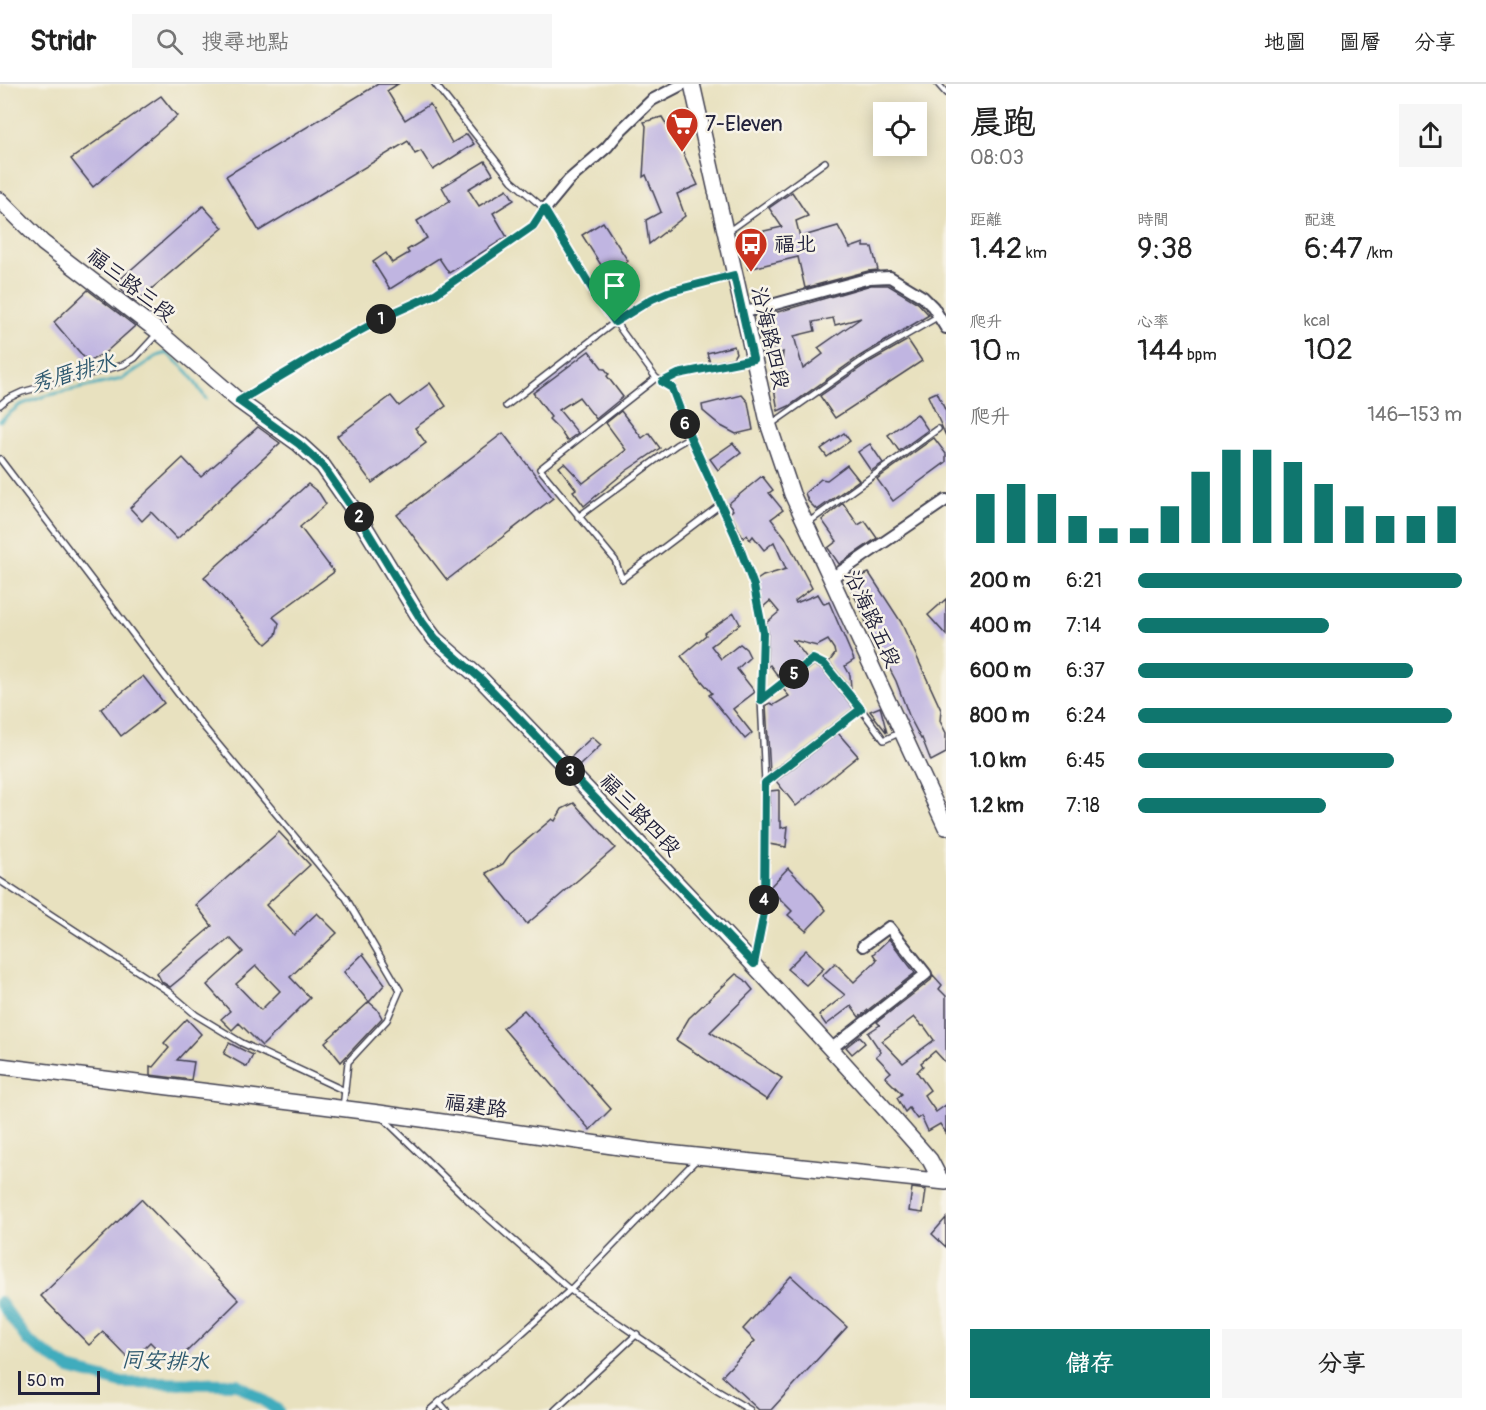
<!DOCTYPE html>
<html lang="zh-TW">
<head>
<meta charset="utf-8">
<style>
  body { margin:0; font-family:Pangolin,"LXGW WenKai TC",sans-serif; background:#f6f6f6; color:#222; height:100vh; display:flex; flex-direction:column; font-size:22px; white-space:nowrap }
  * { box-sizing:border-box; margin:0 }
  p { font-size:20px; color:#767676 }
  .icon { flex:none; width:33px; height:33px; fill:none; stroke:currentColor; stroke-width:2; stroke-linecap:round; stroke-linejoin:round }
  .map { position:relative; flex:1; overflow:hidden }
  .panel { display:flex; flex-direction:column; background:#fff; width:540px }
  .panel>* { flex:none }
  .buttons { position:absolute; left:873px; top:18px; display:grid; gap:12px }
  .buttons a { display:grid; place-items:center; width:54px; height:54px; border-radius:0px; background:#fff; box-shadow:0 3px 15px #0003; font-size:30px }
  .scale { position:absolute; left:18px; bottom:15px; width:82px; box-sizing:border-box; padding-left:6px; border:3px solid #22223b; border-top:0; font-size:16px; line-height:21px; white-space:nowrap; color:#22223b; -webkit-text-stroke:4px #f7f3e8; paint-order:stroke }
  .pin { position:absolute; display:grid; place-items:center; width:51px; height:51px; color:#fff; margin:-62px -26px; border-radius:50% 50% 50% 0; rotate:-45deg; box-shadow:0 0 6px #0007 }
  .pin .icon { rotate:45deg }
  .km { position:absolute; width:30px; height:30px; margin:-15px; border-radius:50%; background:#222; color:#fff; font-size:16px; line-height:30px; text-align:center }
  .round { display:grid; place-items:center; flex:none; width:63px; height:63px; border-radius:0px; background:#f6f6f6 }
  .head { display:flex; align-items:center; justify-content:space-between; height:102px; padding:0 24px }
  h1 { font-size:33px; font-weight:600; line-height:45px }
  .stats { display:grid; grid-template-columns:repeat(3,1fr); gap:9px; height:102px; padding:6px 24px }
  .stats div { display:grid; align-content:center }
  .stats b { font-size:30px; font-weight:600 }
  .stats small { font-size:16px; font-weight:400 }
  .stats p { font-size:16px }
  .chart { height:168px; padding:12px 24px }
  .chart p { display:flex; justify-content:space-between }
  .chart svg { width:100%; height:108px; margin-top:6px; stroke:#0f766e; stroke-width:6 }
  .cta { display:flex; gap:12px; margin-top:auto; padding:12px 24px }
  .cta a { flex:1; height:69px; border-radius:0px; background:#0f766e; color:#fff; font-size:24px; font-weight:600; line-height:69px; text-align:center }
  .cta a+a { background:#f6f6f6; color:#222 }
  ul { padding:0 24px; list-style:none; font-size:20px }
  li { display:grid; grid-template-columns:96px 72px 1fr; align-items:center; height:45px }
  li i { height:15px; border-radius:8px; background:#0f766e }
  header { display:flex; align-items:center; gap:36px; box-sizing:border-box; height:84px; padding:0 30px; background:#fff; border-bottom:2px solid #e0e0e0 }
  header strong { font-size:28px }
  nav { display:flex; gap:33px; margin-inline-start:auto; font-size:21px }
  .search { width:420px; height:54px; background:#f6f6f6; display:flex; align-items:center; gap:15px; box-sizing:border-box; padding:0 21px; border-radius:0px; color:#767676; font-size:22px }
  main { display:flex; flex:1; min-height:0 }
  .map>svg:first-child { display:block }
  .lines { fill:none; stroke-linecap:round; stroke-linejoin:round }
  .stream { stroke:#3facbd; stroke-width:3 }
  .canal { stroke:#3facbd; stroke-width:12 }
  .building { fill:#c0b5e1; fill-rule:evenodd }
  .lane-casing { stroke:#403f4f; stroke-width:8 }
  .street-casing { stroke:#403f4f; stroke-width:14 }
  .secondary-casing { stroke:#403f4f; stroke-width:18 }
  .lane { stroke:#fff; stroke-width:5 }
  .street { stroke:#fff; stroke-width:10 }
  .secondary { stroke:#fff; stroke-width:15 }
  .route-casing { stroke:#fff; stroke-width:12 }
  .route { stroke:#0f766e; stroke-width:8 }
  .labels { text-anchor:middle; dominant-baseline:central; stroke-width:5; stroke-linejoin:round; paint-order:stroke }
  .poi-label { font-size:21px; fill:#22223b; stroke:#f7f3e8; text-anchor:start }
  .street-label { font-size:21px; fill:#22223b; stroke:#f7f3e8 }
  .water-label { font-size:22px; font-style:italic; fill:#2e596f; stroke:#f7f3e8 }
</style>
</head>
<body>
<header>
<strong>Stridr</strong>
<div class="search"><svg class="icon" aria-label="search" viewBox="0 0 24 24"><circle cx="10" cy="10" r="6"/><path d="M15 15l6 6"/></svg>搜尋地點</div>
<nav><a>地圖</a><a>圖層</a><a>分享</a></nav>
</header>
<main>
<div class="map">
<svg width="946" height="1326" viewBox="0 0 946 1326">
  <rect width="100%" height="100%" fill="#f7f3e8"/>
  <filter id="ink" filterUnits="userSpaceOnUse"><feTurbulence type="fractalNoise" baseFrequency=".0167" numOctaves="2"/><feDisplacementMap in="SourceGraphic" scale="12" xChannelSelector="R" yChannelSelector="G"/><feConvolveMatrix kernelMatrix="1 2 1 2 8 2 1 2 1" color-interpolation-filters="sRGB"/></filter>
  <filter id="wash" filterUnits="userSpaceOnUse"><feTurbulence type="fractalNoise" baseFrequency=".008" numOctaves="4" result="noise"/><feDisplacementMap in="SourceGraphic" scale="24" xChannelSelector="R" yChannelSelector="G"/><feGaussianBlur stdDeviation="1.35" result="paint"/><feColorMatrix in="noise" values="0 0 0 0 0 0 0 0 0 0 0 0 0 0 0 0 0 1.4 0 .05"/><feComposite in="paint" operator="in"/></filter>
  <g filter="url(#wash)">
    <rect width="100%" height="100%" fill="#e8e1bf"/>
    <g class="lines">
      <polyline class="stream" points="0,337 20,321 45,312 122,295 157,272 167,269 188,288 206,315"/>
      <polyline class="canal" points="0,1218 28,1257 69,1285 122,1299 237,1300 278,1326"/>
    </g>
    <g id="blocks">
      <g class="building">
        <polygon points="378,0 398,0 387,7 405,36 430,20 452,59 467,50 474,60 433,86 421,67 415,70 408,57 259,147 226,92"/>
        <polygon points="161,12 177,32 93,103 71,75"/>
        <polygon points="662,33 677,58 678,58 698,101 677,110 685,132 649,160 646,136 661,128 646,91 643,93 646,42 644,38"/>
        <polygon points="485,77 493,90 468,105 479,122 507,105 514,116 493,129 507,153 449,189 439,174 390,205 373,178 386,169 392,179 409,169 407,166 427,154 417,137 450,117 442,103"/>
        <polygon points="792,108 808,132 796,137 800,153 838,142 850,164 864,159 864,163 872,163 878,186 868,187 805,204 798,173 748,185 743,166 758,162 755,149 782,143 769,124"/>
        <polygon points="203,122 223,144 136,218 126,211 117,198"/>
        <polygon points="603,138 628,177 608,192 582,151"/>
        <path d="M871 201H888L918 219 929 231 860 272 789 322 778 327 774 304 777 301 775 291 781 288 783 268 769 274 765 264H775L767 231ZM833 234 835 241 861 234 818 264 823 270 803 285 794 252 815 247 813 238Z"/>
        <polygon points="88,206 135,242 106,268 88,278 54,238"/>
        <polygon points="908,256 922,277 835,334 820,312 866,280"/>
        <polygon points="734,262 736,269 733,274 710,279 707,269"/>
        <polygon points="589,267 603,285 605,285 609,290 607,292 623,313 596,335 579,313 559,326 578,349 567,357 559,345 549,335 551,333 533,309"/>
        <polygon points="430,299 446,322 415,344 426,359 372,399 337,352 391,312 399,322"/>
        <polygon points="937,308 946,328 946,352 928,312"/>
        <polygon points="742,311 748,318 753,346 736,350 721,342 703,327 702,321"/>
        <polygon points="621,327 642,354 649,349 660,364 626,387 584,422 573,407 576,405 559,383 564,379 583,399 626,366 606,339"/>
        <polygon points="917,330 928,346 899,367 888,351"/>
        <polygon points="258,343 280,359 177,455 151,428 142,437 130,424 183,374 201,393"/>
        <polygon points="503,349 553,414 447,496 397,431"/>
        <polygon points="844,349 850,357 827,373 821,365"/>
        <polygon points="934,354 946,370 946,378 893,417 877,395"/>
        <polygon points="733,359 741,369 718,386 710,375"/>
        <polygon points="870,360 883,379 871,387 858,368"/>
        <polygon points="847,381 859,396 817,426 808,417 805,409 821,395 827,396"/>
        <polygon points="762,392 773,406 769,409 783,426 771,435 785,453 812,504 795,517 796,519 818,510 824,520 829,518 854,576 845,582 850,591 851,605 829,578 835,570 834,565 828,556 817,562 793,556 807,574 780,595 770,581 767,583 768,548 766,539 779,528 770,517 763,523 757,496 763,492 786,485 774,458 764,466 753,452 750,456 747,451 743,454 730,429 733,426 728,420"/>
        <polygon points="308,400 319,409 326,420 300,443 334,488 273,533 279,539 276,551 266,560 204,493"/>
        <polygon points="843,419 858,441 865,437 877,454 839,480 828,464 837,457 822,436"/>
        <polygon points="869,489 901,538 941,626 940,637 946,649 946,669 931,677 922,654 921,655 910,634 896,597 870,548 869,548 862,527 847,498"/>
        <polygon points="946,515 946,551 928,531"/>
        <polygon points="734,529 740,540 711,562 721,575 740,560 746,565 750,573 737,585 755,608 733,625 752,649 745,655 709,611 712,609 681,572 706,551 705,549"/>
        <polygon points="814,581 822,585 852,622 853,625 770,689 766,621 770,619 774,621 789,612 783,605"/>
        <polygon points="143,592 164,619 121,652 101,625"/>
        <polygon points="880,623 881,626 887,649 870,627"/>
        <polygon points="838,649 858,672 796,722 776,697"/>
        <polygon points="592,653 601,661 579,682 571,673"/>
        <polygon points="779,706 779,737 781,737 781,744 788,742 786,763 769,760 770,707"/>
        <polygon points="574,719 615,764 527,840 486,789 503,780 510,770 552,735 555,737 562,725"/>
        <path d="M279 748 310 781 266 821 294 851 317 829 337 849 290 893 310 914 262 962 239 939 232 946 221 935 230 927 207 901 243 868 230 854 170 903 162 898 157 889 212 842 196 821ZM256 882 280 907 261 926 236 900Z"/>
        <polygon points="788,784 815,812 826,826 806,847 788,831 792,827 769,804"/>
        <polygon points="889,855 915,889 859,933 851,922 826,941 819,931 845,911 822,892 835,879 854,898 877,876 873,870"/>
        <polygon points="806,866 824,884 806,901 787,885"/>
        <polygon points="363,870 385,900 369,918 344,888"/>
        <polygon points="736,890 745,896 753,906 710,948 782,994 767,1016 676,956 689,934"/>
        <path d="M933 891 942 901 939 905 946 912V979L935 967 921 979 923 982 917 988 930 1006 924 1011 936 1028 946 1021V1049L940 1040 928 1047 921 1032 917 1035 909 1024 905 1028 897 1014 902 1010 885 993 891 988 876 972 881 968 868 949 880 941 877 938 931 896ZM914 933 922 942H924L934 956 903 979 882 957Z"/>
        <polygon points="369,918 377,925 382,934 341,978 325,958"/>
        <polygon points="524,926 611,1025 590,1046 503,944"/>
        <polygon points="187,935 201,950 177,976 194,978 191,996 150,991 150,982 153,983 169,964 164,959"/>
        <polygon points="860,952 865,959 852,970 846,963"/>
        <polygon points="229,959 253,971 247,983 224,970"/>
        <polygon points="912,1104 926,1106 923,1129 909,1127"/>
        <polygon points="141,1115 239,1216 173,1281 150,1258 131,1277 103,1248 89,1261 41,1212"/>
        <polygon points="946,1134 946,1163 932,1150"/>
        <polygon points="791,1192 847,1243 771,1326 759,1326 722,1292 755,1257 743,1245"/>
      </g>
    </g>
  </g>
  <g filter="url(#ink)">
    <use href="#blocks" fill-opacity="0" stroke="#403f4f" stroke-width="1.5"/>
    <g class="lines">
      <g class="lane-casing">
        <g id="lane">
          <polyline points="435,0 512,97 545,125 597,213 656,294 673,304 690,353 735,451 754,502 763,548 761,616 765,699 764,829 754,879"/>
          <polyline points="938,0 946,9"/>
          <polyline points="729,147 825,78"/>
          <polyline points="656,294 540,385 615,476 622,495 720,421"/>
          <polyline points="662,298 678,290 753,275"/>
          <polyline points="241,316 328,264 391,230 435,210 533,142 545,125"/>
          <polyline points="0,321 7,315 22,308 123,281 135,274 158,249"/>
          <polyline points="506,322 615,238 652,215 668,208 732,191"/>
          <polyline points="770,341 863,276 939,232"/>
          <polyline points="0,375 198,636 346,814 400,906 387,936 348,978 343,1024"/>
          <polyline points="578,433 676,361 690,353"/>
          <polyline points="806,440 938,345"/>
          <polyline points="761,616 813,575 825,581 861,625 765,699"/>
          <polyline points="861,625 884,656 899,649"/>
          <polyline points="0,797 169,908 196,931 242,959 345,1007"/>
          <polyline points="382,1033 469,1117 570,1206 716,1306 750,1326"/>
          <polyline points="430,1326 439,1318"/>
          <polyline points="446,1326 439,1318 510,1260 570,1206 697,1075"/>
          <polyline points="555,1326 637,1250"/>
        </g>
      </g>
      <g class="street-casing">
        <g id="street">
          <polyline points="545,125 569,96 607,63 621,46 652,16 683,0"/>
          <polyline points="742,229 870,194 890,193 923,213 933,223 946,244"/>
          <polyline points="830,495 946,416"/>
          <polyline points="832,964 926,890 889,843 863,862"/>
        </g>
      </g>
      <g class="secondary-casing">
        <g id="secondary">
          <polyline points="692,0 769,342 792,410 946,743"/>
          <path d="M0 116 43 159 159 248 239 317 299 360 323 382 360 435 423 539 435 555 482 596C634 754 786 911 930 1076L941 1097"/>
          <polyline points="0,982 379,1029 648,1067 946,1098"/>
        </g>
      </g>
      <use href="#lane" class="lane"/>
      <use href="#street" class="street"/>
      <use href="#secondary" class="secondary"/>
    </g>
  </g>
  <g class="lines" filter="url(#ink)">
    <g class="route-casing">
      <polygon id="route" points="544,125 597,213 615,238 652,215 668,208 734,191 753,275 678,290 662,298 672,304 690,353 735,451 754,502 763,548 761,616 813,575 825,581 861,625 765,699 764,829 754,880 482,596 435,555 423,539 360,435 323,382 299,360 239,317 328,264 391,230 435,210 533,142"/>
    </g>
    <use href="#route" class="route"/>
  </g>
  <defs>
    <g id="supermarket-pin" transform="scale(1.725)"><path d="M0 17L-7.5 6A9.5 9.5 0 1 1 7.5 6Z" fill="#c8321e" stroke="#f7f3e8"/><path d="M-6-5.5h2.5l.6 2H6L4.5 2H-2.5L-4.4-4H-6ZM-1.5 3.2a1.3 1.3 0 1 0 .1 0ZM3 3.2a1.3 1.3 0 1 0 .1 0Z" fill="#fff"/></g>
    <g id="bus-pin" transform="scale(1.725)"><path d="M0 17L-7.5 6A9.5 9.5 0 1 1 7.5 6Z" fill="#c8321e" stroke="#f7f3e8"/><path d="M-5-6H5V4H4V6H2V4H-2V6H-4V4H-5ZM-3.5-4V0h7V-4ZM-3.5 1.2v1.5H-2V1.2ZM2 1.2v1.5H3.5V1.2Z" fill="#fff"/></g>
  </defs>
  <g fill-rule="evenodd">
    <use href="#supermarket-pin" x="682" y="40"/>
    <use href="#bus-pin" x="751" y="160"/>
  </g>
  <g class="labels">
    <g class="poi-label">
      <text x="705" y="40">7-Eleven</text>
      <text x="774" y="160">福北</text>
    </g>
    <g class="street-label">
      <text transform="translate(131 201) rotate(38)">福三路三段</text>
      <text transform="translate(770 254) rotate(77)">沿海路四段</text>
      <text transform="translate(872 535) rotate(65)">沿海路五段</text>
      <text transform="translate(640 731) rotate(46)">福三路四段</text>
      <text transform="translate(476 1022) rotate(8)">福建路</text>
    </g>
    <g class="water-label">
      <text transform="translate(73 289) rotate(-16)">秀厝排水</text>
      <text transform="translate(165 1277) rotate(2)">同安排水</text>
    </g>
  </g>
</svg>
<div class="buttons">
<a><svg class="icon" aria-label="locate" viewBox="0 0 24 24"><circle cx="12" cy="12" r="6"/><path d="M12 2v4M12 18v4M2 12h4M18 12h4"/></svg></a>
</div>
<div class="scale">50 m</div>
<div class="pin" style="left:615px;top:238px;background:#1e9e55"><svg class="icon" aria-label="arrive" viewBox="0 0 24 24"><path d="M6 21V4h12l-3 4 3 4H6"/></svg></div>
<b class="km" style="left:381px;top:235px">1</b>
<b class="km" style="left:359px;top:433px">2</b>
<b class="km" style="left:570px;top:687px">3</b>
<b class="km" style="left:764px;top:816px">4</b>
<b class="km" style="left:794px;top:590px">5</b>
<b class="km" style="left:685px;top:340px">6</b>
</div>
<section class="panel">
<div class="head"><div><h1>晨跑</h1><p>08:03</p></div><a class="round"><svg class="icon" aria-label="share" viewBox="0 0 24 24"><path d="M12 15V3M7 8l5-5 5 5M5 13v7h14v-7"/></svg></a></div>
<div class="stats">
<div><p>距離</p><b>1.42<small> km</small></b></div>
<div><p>時間</p><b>9:38</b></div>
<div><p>配速</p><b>6:47<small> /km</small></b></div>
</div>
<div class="stats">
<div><p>爬升</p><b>10<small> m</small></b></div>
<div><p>心率</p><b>144<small> bpm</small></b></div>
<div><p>kcal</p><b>102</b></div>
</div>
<div class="chart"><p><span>爬升</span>146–153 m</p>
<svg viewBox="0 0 160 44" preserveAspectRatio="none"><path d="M5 44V24M15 44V20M25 44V24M35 44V33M45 44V38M55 44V38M65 44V29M75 44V15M85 44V6M95 44V6M105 44V11M115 44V20M125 44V29M135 44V33M145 44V33M155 44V29"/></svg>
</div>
<ul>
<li><b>200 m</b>6:21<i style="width:100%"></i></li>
<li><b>400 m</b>7:14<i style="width:59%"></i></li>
<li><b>600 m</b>6:37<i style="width:85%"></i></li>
<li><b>800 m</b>6:24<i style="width:97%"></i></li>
<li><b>1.0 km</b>6:45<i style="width:79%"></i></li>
<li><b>1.2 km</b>7:18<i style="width:58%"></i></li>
</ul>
<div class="cta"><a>儲存</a><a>分享</a></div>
</section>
</main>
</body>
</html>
